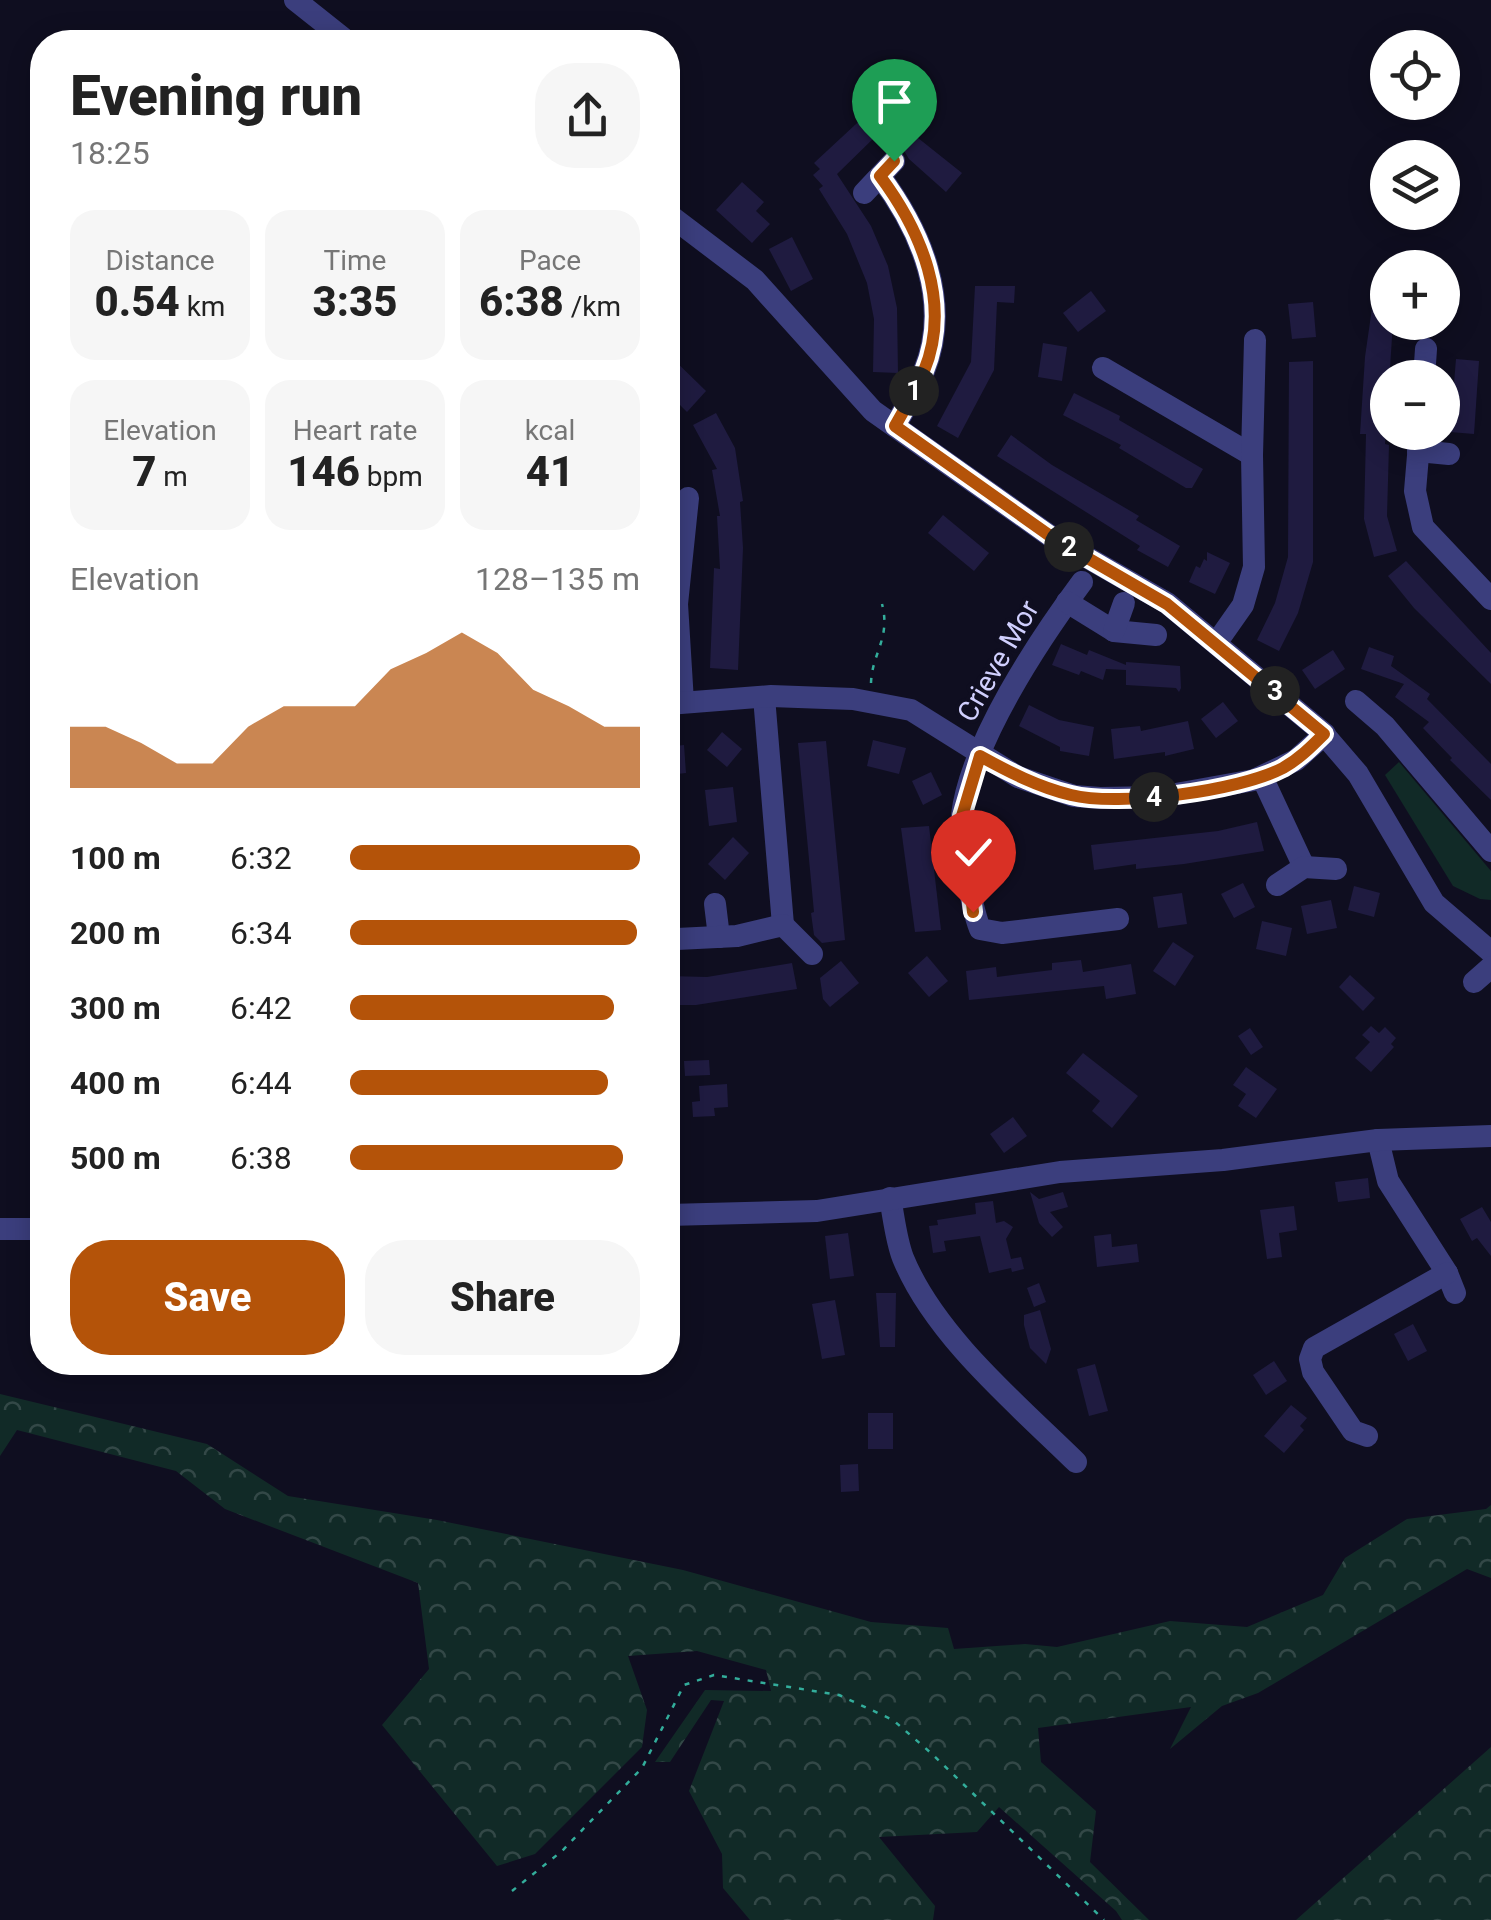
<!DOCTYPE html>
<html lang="en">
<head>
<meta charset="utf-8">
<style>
  body { margin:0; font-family:Roboto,sans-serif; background:#f6f6f6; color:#222; height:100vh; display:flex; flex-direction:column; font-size:38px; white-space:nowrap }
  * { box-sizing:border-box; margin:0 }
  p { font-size:32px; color:#767676 }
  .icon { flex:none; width:55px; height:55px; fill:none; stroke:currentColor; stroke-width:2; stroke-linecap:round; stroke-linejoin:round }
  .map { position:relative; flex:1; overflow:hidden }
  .details { position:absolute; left:30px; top:30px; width:650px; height:1345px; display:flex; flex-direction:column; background:#fff; border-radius:40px; box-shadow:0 5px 25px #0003 }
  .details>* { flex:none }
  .controls { position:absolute; left:1370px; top:30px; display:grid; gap:20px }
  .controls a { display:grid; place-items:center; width:90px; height:90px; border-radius:50%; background:#fff; box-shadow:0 5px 25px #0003; font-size:50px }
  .pin { position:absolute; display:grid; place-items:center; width:85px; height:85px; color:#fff; margin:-102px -42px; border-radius:50% 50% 50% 0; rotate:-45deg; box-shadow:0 0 10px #0007 }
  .pin .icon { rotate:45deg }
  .km { position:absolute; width:50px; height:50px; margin:-25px; border-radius:50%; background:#222; color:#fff; font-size:28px; line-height:50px; text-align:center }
  .round { display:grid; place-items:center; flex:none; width:105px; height:105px; border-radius:40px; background:#f6f6f6 }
  .overview { display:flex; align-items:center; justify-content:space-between; height:170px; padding:0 40px }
  h1 { font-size:55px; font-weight:800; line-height:75px }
  .stats { display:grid; grid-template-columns:repeat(3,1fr); gap:15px; height:170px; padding:10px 40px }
  .stats div { display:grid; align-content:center; border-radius:25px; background:#f6f6f6; text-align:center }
  .stats b { font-size:42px; font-weight:800 }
  .stats small { font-size:28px; font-weight:400 }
  .stats p { font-size:28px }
  .chart { height:280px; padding:20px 40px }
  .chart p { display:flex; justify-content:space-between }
  .chart svg { width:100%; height:180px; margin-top:10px; fill:#b45309; opacity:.7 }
  .cta { display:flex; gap:20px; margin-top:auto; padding:20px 40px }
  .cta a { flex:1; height:115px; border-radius:40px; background:#b45309; color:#fff; font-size:40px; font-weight:800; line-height:115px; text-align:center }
  .cta a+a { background:#f6f6f6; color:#222 }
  ul { padding:0 40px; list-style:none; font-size:32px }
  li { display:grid; grid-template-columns:160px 120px 1fr; align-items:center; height:75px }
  li i { height:25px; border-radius:12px; background:#b45309 }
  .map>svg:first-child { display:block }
  .grass { fill:#112a27 }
  .forest { fill:url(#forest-crowns) }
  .building { fill:#1f1b40 }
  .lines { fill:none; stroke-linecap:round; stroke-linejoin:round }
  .path { stroke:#33ad9b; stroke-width:2.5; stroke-dasharray:5 8; stroke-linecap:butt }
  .minor { stroke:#3b3e7d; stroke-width:22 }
  .route-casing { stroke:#fff; stroke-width:20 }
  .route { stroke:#b45309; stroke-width:12 }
  .labels { text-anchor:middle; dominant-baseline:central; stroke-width:8; stroke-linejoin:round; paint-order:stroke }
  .street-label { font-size:28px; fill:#d0cffd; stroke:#0f0e20 }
</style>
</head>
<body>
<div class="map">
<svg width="1491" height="1920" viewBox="0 0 1491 1920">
  <defs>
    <pattern id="forest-crowns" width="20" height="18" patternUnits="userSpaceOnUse" patternTransform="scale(2.5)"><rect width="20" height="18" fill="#112a27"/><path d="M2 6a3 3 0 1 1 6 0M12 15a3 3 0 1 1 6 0" fill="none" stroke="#334847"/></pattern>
  </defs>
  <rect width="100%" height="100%" fill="#0f0e20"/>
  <polygon class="grass" points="1399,762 1491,871 1491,900 1480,899 1453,886 1385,775"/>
  <g class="forest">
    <polygon points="0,1394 207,1444 288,1496 437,1520 683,1570 871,1622 948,1628 954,1649 1025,1644 1057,1647 1170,1621 1247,1627 1323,1595 1345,1558 1407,1519 1486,1509 1491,1505 1491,1578 1467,1569 1258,1693 1222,1706 1170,1749 1191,1707 1038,1728 1041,1762 1096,1811 1090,1862 1149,1920 1122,1920 1116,1911 999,1807 977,1832 879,1837 935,1906 933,1920 750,1920 723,1888 722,1854 689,1791 724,1701 711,1700 670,1762 655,1762 705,1690 771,1691 766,1670 697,1651 628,1656 647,1710 642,1747 535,1854 497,1866 382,1725 429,1669 418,1583 225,1509 176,1471 17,1430 0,1456"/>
    <polygon points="1491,1747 1491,1920 1296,1920"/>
  </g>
  <g class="building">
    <polygon points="925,100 934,108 913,134 962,173 946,192 909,159 903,149 893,146 879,133 837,174 871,226 888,266 897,308 898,373 873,372 874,319 867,283 847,234 819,189 823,186 813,175 820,169 814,163 870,111 875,116 880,110 891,122 895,118 904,125"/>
    <polygon points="742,182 764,202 756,211 770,224 752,243 716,210"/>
    <polygon points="792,237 813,279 791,291 769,249"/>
    <polygon points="975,286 1015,286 1014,303 997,302 994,370 958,438 937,426 971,362"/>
    <polygon points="1091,291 1106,311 1078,332 1063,313"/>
    <polygon points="1374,294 1388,296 1388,322 1393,322 1385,444 1389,445 1387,516 1397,551 1374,557 1364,519 1366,434 1360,434 1365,357"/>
    <polygon points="1313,302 1316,337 1292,339 1288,304"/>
    <polygon points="1043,343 1067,347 1062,381 1038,377"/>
    <polygon points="668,354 706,391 687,412 668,393"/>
    <polygon points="1456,359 1479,361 1474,434 1450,432"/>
    <polygon points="1313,361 1313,562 1298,613 1279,651 1257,640 1275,603 1288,557 1289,362"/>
    <polygon points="1074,393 1120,416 1119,420 1203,469 1192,488 1186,488 1119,448 1121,445 1063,415"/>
    <polygon points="716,413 735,448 743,501 740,502 743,548 738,670 710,668 714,568 720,569 717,516 720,516 712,470 717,469 693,425"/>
    <polygon points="1011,435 1052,465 1139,516 1136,520 1180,546 1168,567 1137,550 1140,546 997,456"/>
    <polygon points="943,515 989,553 974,571 928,533"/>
    <polygon points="1207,552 1230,563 1215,594 1189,582 1196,566 1200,568 1204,559 1207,561"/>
    <polygon points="1406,561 1491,653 1491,684 1414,608 1388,576"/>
    <polygon points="1061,644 1087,655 1089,650 1126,665 1126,662 1180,666 1181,688 1179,692 1176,688 1126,685 1126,670 1106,669 1103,680 1081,671 1079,675 1052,665"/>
    <polygon points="1369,647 1394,656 1391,666 1430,694 1427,699 1491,764 1491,800 1450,760 1452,758 1423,728 1429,722 1395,697 1404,684 1361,669"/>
    <polygon points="1333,650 1345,669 1315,689 1302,670"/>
    <polygon points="1223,702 1238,721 1216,738 1201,719"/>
    <polygon points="1029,705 1059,720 1094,727 1089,756 1060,751 1060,747 1019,726"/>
    <polygon points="1188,721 1194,749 1165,756 1165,752 1114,759 1111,729 1140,726 1141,731"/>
    <polygon points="722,732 742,749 727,767 707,750"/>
    <polygon points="873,740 906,748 899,774 867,766"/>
    <polygon points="826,741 845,940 822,943 814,935 811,913 814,912 798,743"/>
    <polygon points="684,745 686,773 668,775 668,747"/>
    <polygon points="931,772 942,795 923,805 912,781"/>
    <polygon points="733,787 737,822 709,826 705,790"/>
    <polygon points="1257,822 1264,851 1184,864 1136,869 1136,864 1094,870 1091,845 1218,831"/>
    <polygon points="929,826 941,930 915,932 901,828"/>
    <polygon points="733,837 749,853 725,880 708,864"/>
    <polygon points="1243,883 1255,907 1234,918 1221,894"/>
    <polygon points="1354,886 1380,893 1374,917 1348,910"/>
    <polygon points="1182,893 1187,924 1158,928 1153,897"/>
    <polygon points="1331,900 1337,928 1307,934 1301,906"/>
    <polygon points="1262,921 1292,928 1286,956 1256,949"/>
    <polygon points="1173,942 1194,956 1175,986 1153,971"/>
    <polygon points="927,956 948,981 929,997 908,973"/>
    <polygon points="1081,960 1083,972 1131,964 1136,994 1106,999 1104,986 969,1000 966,971 996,967 997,977 1052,970 1052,963"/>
    <polygon points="841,961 859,983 830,1007 823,999 820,978"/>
    <polygon points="792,963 797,989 696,1005 668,1005 668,976 707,977"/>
    <polygon points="1350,975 1375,998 1363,1011 1339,987"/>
    <polygon points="1371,1026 1379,1033 1385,1027 1396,1038 1391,1044 1394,1047 1371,1072 1355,1058 1370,1042 1362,1035"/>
    <polygon points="1250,1028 1263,1047 1251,1055 1238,1036"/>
    <polygon points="1083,1053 1138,1096 1112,1128 1092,1111 1100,1101 1066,1073"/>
    <polygon points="709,1060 710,1075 685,1076 684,1061"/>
    <polygon points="1246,1067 1277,1089 1256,1118 1238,1106 1246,1094 1233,1085"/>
    <polygon points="727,1084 728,1107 714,1108 715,1116 693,1117 692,1102 700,1101 699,1086"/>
    <polygon points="1013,1117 1027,1136 1004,1153 990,1134"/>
    <polygon points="1368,1178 1370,1198 1338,1202 1335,1182"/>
    <polygon points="1030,1192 1039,1199 1063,1192 1068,1207 1050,1212 1063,1227 1052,1237 1039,1223"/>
    <polygon points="993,1201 996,1223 1004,1221 1013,1227 1006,1239 1011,1259 1021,1257 1024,1269 1012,1272 1011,1268 989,1273 980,1236 944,1241 946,1251 933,1253 929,1226 938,1225 937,1220 976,1214 975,1203"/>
    <polygon points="1294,1206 1297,1230 1279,1233 1282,1257 1267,1259 1260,1210"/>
    <polygon points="1482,1207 1491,1222 1491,1256 1477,1238 1472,1241 1460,1219"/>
    <polygon points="848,1233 854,1276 830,1279 825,1236"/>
    <polygon points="1111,1234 1112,1247 1137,1244 1139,1262 1097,1267 1094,1236"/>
    <polygon points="1039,1283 1046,1302 1034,1307 1027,1288"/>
    <polygon points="876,1293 896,1293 895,1347 880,1347"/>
    <polygon points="835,1300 845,1355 822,1359 812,1304"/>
    <polygon points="1040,1310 1051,1349 1046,1364 1030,1348 1024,1325 1024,1315"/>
    <polygon points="1413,1324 1427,1351 1408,1361 1394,1334"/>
    <polygon points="1274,1361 1287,1381 1266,1395 1253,1375"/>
    <polygon points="1095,1364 1108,1411 1089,1416 1077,1369"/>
    <polygon points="1291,1405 1307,1418 1300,1426 1304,1430 1284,1453 1264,1436"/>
    <rect x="868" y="1413" width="25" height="36"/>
    <polygon points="858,1464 859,1491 841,1492 840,1465"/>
  </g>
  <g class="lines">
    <g class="path">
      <path d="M871 683C872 653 891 638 882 604"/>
      <polyline points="512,1891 562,1851 642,1768 684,1685 714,1675 839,1695 893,1720 931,1753 1104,1920"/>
    </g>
    <g class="minor">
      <polyline points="295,0 348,42"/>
      <path d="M880 176C921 231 952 303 924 371 916 390 905 408 895 426"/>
      <polyline points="864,193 894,161"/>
      <polyline points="668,214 755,280 873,411 1053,538 1167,603 1321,731 1358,774 1434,903 1491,952"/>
      <polyline points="1103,368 1252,455"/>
      <polyline points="1424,378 1426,349"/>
      <polyline points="1420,432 1415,491 1423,527 1491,599"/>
      <polyline points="1418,451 1449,454"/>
      <path d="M1082 582C1039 640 971 742 962 815 959 839 971 906 980 929L1002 933 1118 919"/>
      <polyline points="1067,602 1114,631 1156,635"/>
      <polyline points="1114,631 1124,603"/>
      <polyline points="1217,642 1243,605 1254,567 1252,455 1255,340"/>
      <polyline points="764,697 783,925"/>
      <polyline points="1356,701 1385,726 1491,851"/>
      <polyline points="683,702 677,604 688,498"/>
      <polyline points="668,704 771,696 853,699 911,710 1018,777 1074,796 1100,798 1159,797 1254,780 1296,760 1325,734"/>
      <polyline points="1262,777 1304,867"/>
      <polyline points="1277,885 1304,867 1336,869"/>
      <polyline points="715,904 719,937"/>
      <polyline points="677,939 737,936 783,925 812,954"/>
      <polyline points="1474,982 1491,967"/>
      <polyline points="1378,1140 1388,1181 1447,1273 1455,1293"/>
      <path d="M890 1198C894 1218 896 1240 903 1258 935 1336 1017 1404 1076 1462"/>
      <polyline points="668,1215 817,1211 1060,1172 1223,1160 1378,1140 1491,1136"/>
      <polyline points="0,1229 42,1229"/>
      <polyline points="1367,1436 1353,1431 1313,1372 1310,1359 1314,1348 1447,1273"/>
    </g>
  </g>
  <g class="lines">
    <g class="route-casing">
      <path id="route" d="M894 161 880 176C921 231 952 303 924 371 916 390 905 408 895 426L1053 538 1167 604 1324 734C1311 747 1299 759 1283 768 1239 791 1119 807 1071 795 1038 787 1009 772 980 756L962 816 973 912"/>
    </g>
    <use href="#route" class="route"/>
  </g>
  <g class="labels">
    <g class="street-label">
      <text transform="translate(998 661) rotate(-60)">Crieve Mor</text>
    </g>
  </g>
</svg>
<div class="controls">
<a><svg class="icon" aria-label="locate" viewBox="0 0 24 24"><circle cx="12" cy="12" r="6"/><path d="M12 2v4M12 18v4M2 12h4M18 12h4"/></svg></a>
<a><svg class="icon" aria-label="layers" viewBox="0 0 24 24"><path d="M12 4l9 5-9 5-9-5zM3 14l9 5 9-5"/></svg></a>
<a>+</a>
<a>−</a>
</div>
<div class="pin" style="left:894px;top:161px;background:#1e9e55"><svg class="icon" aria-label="arrive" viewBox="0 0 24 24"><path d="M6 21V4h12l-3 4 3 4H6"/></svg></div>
<div class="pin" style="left:973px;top:912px;background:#d93025"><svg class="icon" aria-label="check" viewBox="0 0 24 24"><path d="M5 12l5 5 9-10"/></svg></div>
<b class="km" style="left:914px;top:391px">1</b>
<b class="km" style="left:1069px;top:547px">2</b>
<b class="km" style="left:1275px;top:691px">3</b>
<b class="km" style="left:1154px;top:797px">4</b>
<section class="details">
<div class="overview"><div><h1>Evening run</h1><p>18:25</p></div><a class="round"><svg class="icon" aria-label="share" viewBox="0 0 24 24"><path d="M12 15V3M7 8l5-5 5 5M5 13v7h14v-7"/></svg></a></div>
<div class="stats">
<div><p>Distance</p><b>0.54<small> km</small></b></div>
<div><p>Time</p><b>3:35</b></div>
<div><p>Pace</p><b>6:38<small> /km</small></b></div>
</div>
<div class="stats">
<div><p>Elevation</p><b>7<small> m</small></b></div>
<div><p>Heart rate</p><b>146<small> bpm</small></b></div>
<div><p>kcal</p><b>41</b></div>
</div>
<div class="chart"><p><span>Elevation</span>128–135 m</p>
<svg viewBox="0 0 160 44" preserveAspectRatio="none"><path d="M0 44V29L10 29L20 33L30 38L40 38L50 29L60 24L70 24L80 24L90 15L100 11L110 6L120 11L130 20L140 24L150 29L160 29V44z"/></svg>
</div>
<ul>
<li><b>100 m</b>6:32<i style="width:100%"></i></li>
<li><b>200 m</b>6:34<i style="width:99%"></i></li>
<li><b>300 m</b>6:42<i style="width:91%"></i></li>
<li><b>400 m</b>6:44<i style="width:89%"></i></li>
<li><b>500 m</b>6:38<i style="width:94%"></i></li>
</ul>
<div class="cta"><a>Save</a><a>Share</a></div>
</section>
</div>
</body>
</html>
